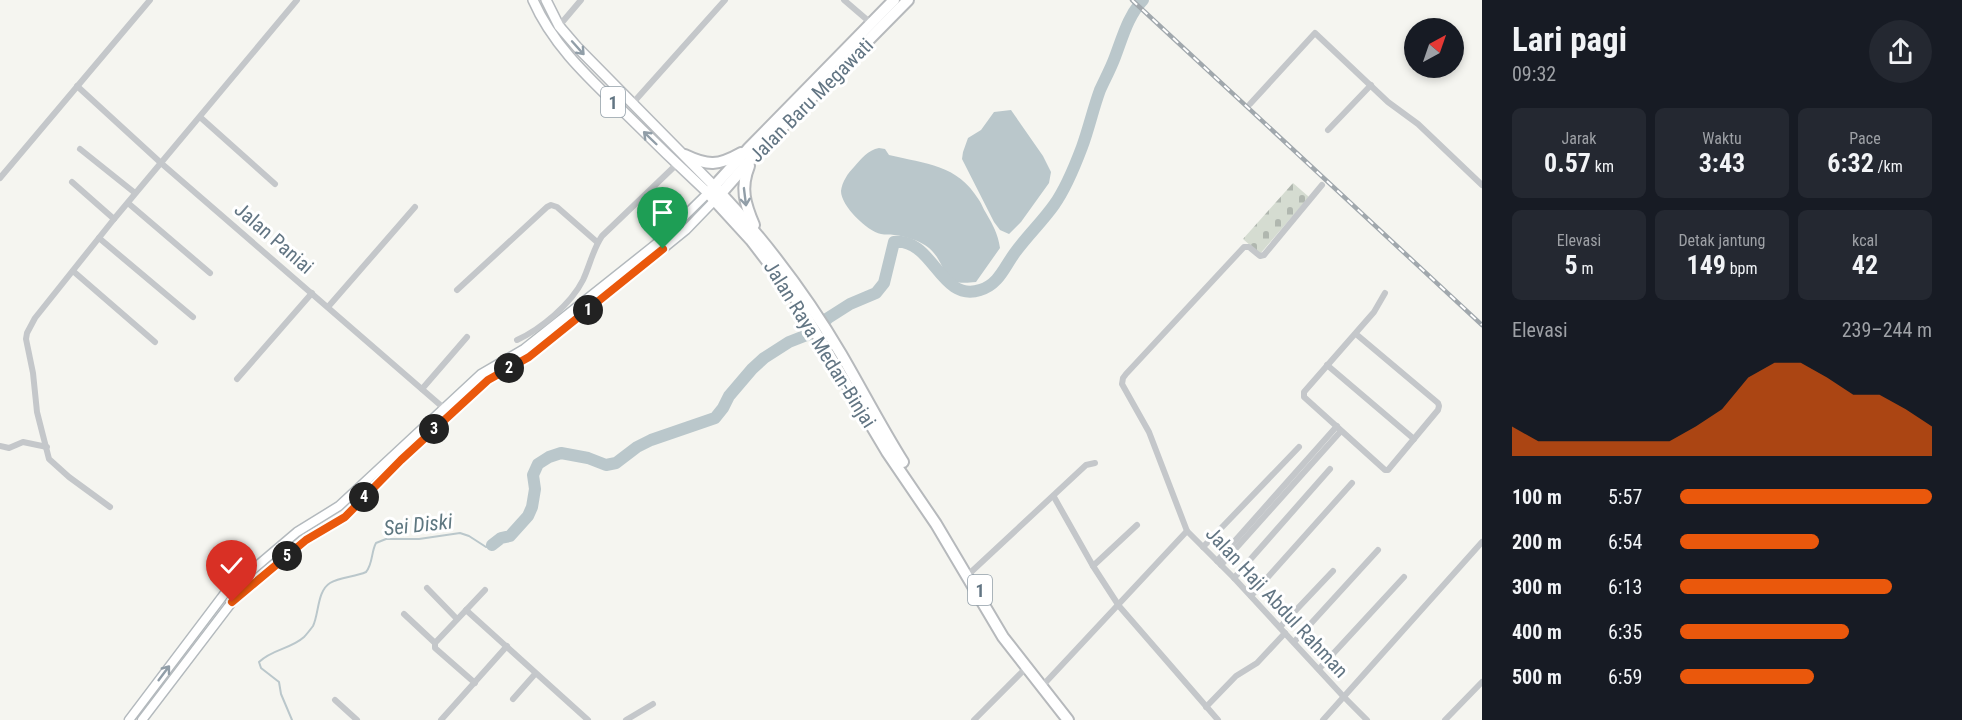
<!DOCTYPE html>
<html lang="id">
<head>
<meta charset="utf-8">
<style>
  body { margin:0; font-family:"Roboto Condensed",sans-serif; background:#242831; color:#f1f3f6; height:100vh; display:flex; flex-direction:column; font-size:22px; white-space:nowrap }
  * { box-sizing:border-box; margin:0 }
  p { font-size:20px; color:#9ea1a6 }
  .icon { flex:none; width:33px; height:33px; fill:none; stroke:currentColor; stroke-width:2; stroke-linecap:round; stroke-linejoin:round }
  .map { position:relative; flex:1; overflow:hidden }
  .sheet { display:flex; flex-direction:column; background:#171b24; width:480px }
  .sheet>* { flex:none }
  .needle { width:39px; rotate:40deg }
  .fabs { position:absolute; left:1404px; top:18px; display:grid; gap:12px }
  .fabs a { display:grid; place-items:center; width:60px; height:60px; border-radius:50%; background:#171b24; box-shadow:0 3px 9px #0003; font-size:30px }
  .pin { position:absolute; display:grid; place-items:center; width:51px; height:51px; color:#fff; margin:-62px -26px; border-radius:50% 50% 50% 0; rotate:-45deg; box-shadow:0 0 6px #0007 }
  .pin .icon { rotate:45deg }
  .km { position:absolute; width:30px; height:30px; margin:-15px; border-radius:50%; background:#222; color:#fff; font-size:16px; line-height:30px; text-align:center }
  .round { display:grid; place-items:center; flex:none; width:63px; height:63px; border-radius:32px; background:#242831 }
  .headline { display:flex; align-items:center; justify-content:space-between; height:102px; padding:0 30px }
  h1 { font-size:33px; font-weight:700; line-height:45px }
  .stats { display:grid; grid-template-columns:repeat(3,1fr); gap:9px; height:102px; padding:6px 30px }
  .stats div { display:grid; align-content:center; border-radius:9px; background:#242831; text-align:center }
  .stats b { font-size:26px; font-weight:700 }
  .stats small { font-size:16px; font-weight:400 }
  .stats p { font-size:16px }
  .chart { height:168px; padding:12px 30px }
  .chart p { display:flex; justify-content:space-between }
  .chart svg { width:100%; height:108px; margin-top:6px; fill:#ea580c; opacity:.7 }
  ul { padding:0 30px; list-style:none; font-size:20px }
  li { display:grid; grid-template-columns:96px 72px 1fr; align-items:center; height:45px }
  li i { height:15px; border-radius:8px; background:#ea580c }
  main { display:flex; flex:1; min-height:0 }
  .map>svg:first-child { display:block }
  .cemetery { fill:url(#cemetery-stones) }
  .water { fill:#bac7cb }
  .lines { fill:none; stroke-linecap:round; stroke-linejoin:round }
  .stream { stroke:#bac7cb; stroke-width:2 }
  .river { stroke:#bac7cb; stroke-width:12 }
  .secondary-casing { stroke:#b3b9bd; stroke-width:11 }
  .primary-casing { stroke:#b6babe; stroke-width:12 }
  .highway-casing { stroke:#b6b9bc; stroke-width:14 }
  .street { stroke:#c4c7ca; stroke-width:6 }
  .secondary { stroke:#fff; stroke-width:8 }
  .primary { stroke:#fff; stroke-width:9 }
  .highway { stroke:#fff; stroke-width:10 }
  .rail-casing { stroke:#a1a8ad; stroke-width:4.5 }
  .rail { stroke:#fff; stroke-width:2; stroke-dasharray:7; stroke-linecap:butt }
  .oneway { stroke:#919ea8 }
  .route-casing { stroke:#fff; stroke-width:12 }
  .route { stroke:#ea580c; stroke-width:8 }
  .labels { text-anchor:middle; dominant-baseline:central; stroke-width:6; stroke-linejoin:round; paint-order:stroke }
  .shield { fill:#fff; stroke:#919ea8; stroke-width:1.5 }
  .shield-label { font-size:18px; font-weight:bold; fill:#627583 }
  .street-label { font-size:20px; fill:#627583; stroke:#fff }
  .water-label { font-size:21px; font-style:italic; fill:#5e7780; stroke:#fff }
</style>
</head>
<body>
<main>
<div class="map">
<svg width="1482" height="720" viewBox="0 0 1482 720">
  <defs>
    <pattern id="cemetery-stones" width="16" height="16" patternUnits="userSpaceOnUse" patternTransform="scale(1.5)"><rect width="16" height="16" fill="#d5dcd1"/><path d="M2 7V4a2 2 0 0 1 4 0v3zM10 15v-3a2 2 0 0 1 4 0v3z" fill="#b0b7af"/></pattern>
  </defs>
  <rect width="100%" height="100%" fill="#f5f5f0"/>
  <polygon class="cemetery" points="1293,183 1309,197 1260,254 1243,239"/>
  <g class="water">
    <polygon points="1011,110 1043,156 1051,172 1049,183 1021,222 1009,234 1000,230 994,222 962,159 963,152 968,138 981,130 994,112"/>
    <path d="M879 148 885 149 889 155C926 164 957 164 979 200 982 204 983 209 986 213 993 225 998 234 1000 248L976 282C937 287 951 268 929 248 921 241 905 236 894 235 890 234 885 235 881 234 867 231 841 206 841 191 842 182 848 173 854 167 861 159 868 150 879 148Z"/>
  </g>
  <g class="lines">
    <path class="stream" d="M292 720 281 694 279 682 261 668 259 662C272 649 291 649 304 637 307 634 310 630 313 626 319 614 317 591 330 583 340 577 355 577 366 572 373 564 371 552 376 543L386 539H419L460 533 469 536 486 547 492 545"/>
    <path class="river" d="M492 545 501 538 510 536 528 516 532 507 535 489 533 475 538 464 549 457 561 453 588 458 606 465 616 463 637 447 651 440 715 418 723 408 729 396 752 369 764 358 789 342 812 333 828 318 850 304 876 293 884 283 894 242C933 237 940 303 980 290 998 285 1004 268 1014 254 1026 237 1042 222 1054 205 1064 191 1076 163 1082 147 1089 128 1093 109 1100 90 1105 79 1111 68 1115 57 1123 36 1128 16 1143 0"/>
    <g class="secondary-casing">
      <g id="secondary">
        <polyline points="129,720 225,593 297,532 339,506 481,374 524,349 656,244 708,193"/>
        <polyline points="142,720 232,602 306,540 345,517 401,460 488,380 529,357 686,230 715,200"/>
      </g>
    </g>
    <g class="primary-casing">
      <g id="primary">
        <path d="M533 0C553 46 590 79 625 113 652 140 680 167 708 193"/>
        <polyline points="546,0 559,26 577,47 714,186"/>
      </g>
    </g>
    <g class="highway-casing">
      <g id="highway">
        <polyline points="894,0 748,149 708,193 751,240 794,296 887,452 936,524 1003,637 1068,720"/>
        <path d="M685 155C708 166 718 166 741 153"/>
        <path d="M749 166C740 188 745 204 754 225"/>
        <path d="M714 186C763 238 805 293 841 354 862 390 881 427 903 462"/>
        <polyline points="717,198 753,157 908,0"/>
      </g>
    </g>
    <g class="street">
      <polyline points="844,0 872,24"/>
      <polyline points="559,26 581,0"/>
      <polyline points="77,86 161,163 446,410"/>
      <polyline points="632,104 725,0"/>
      <polyline points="1250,104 1315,33 1388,102 1418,124 1482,185"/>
      <polyline points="200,117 275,184"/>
      <polyline points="1328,130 1371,85"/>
      <polyline points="80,149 135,193"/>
      <polyline points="0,178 150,0"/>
      <polyline points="72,182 114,219"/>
      <polyline points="1322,185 1264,255 1260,256 1249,247 1244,247 1126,374 1123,378 1122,384 1149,432 1187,531 1234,578 1343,696 1367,720"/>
      <polyline points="128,203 210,273"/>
      <polyline points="99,238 193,317"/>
      <polyline points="73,271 155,342"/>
      <polyline points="457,290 547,207 551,205 557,207 597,242"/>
      <polyline points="328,307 415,207"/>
      <polyline points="1356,334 1438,403 1439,406 1438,410 1388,470 1385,470 1304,397 1304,392 1374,312 1385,293"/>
      <path d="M517 340C541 329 571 304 583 280 590 265 593 249 602 236L677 164"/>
      <polyline points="1327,365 1414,439"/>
      <polyline points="237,379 312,293"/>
      <polyline points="422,389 467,337"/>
      <polyline points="0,446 9,448 23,442 47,447"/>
      <polyline points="1054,497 1093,566 1119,606 1218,720"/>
      <polyline points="110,507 69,477 49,459 37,412 33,373 26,339 27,333 35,318 114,219 297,0"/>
      <polyline points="1203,547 1299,447"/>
      <polyline points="1217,561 1337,426"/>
      <polyline points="1221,565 1341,431"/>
      <polyline points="1093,566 1137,525"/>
      <polyline points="970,573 1086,465 1095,463"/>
      <polyline points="1234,578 1330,469"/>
      <polyline points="427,588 457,619"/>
      <polyline points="1251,596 1352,483"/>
      <polyline points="466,610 588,720"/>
      <polyline points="404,614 435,643 435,648 475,683"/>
      <polyline points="1280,627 1333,571"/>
      <polyline points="1294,642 1378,550"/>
      <polyline points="435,643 485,590"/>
      <polyline points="1319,669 1404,577"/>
      <polyline points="1045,683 1187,531"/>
      <polyline points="513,699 535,674"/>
      <polyline points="335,700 357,720"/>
      <polyline points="1206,707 1236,676 1257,663 1285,633"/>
      <polyline points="441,720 507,646"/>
      <polyline points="626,720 653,704"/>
      <polyline points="974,720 1026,668"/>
      <polyline points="1323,720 1482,542"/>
      <polyline points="1445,720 1482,682"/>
    </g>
    <use href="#secondary" class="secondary"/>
    <use href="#primary" class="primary"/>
    <use href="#highway" class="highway"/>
    <g class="rail-casing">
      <polyline id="rail" points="1132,0 1482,325"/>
    </g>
    <use href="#rail" class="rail"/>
  </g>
  <defs><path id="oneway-shaft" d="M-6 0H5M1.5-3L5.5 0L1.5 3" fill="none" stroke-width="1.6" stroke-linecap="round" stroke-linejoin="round" transform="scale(1.5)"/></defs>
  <g class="oneway">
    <use href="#oneway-shaft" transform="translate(578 48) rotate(48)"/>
    <use href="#oneway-shaft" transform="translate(650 138) rotate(-136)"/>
    <use href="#oneway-shaft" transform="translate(745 197) rotate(83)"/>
    <use href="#oneway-shaft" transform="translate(164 673) rotate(-53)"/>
  </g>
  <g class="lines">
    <g class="route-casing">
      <polyline id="route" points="232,602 306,540 345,517 401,460 488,380 529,357 663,249"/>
    </g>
    <use href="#route" class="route"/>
  </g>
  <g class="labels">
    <g class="shield">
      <rect x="601" y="87" width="24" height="30" rx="4.5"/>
      <rect x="968" y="575" width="24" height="30" rx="4.5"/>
    </g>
    <g class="shield-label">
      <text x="613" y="102">1</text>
      <text x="980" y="590">1</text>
    </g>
    <g class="street-label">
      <text transform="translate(811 100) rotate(-45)">Jalan Baru Megawati</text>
      <text transform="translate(274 238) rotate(41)">Jalan Paniai</text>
      <text transform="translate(820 344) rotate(58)">Jalan Raya Medan-Binjai</text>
      <text transform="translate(1277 602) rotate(47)">Jalan Haji Abdul Rahman</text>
    </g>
    <g class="water-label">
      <text transform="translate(418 525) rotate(-6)">Sei Diski</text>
    </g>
  </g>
</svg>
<div class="fabs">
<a><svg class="needle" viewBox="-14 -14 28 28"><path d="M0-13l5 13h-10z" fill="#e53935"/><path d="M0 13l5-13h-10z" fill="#9ea1a6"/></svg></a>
</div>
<div class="pin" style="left:663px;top:249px;background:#1e9e55"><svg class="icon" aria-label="arrive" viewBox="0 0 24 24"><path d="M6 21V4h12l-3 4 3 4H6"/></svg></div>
<div class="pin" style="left:232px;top:602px;background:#d93025"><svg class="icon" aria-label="check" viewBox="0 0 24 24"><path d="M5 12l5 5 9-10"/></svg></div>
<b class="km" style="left:588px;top:310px">1</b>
<b class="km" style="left:509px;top:368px">2</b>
<b class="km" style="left:434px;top:429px">3</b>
<b class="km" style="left:364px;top:497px">4</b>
<b class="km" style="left:287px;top:556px">5</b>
</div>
<section class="sheet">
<div class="headline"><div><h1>Lari pagi</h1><p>09:32</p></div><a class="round"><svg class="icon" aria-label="share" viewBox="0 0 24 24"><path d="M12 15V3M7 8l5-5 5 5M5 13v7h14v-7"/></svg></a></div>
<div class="stats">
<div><p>Jarak</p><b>0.57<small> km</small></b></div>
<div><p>Waktu</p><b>3:43</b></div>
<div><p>Pace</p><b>6:32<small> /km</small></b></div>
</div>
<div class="stats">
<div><p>Elevasi</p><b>5<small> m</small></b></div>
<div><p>Detak jantung</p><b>149<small> bpm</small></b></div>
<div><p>kcal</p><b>42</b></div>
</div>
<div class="chart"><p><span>Elevasi</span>239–244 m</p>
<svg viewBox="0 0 160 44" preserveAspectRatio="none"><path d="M0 44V32L10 38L20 38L30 38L40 38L50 38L60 38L70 32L80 25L90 12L100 6L110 6L120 12L130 19L140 19L150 25L160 32V44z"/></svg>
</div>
<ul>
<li><b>100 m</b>5:57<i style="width:100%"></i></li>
<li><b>200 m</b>6:54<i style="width:55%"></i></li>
<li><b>300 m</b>6:13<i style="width:84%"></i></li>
<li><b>400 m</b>6:35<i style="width:67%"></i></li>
<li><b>500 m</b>6:59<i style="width:53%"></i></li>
</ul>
</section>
</main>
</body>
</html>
